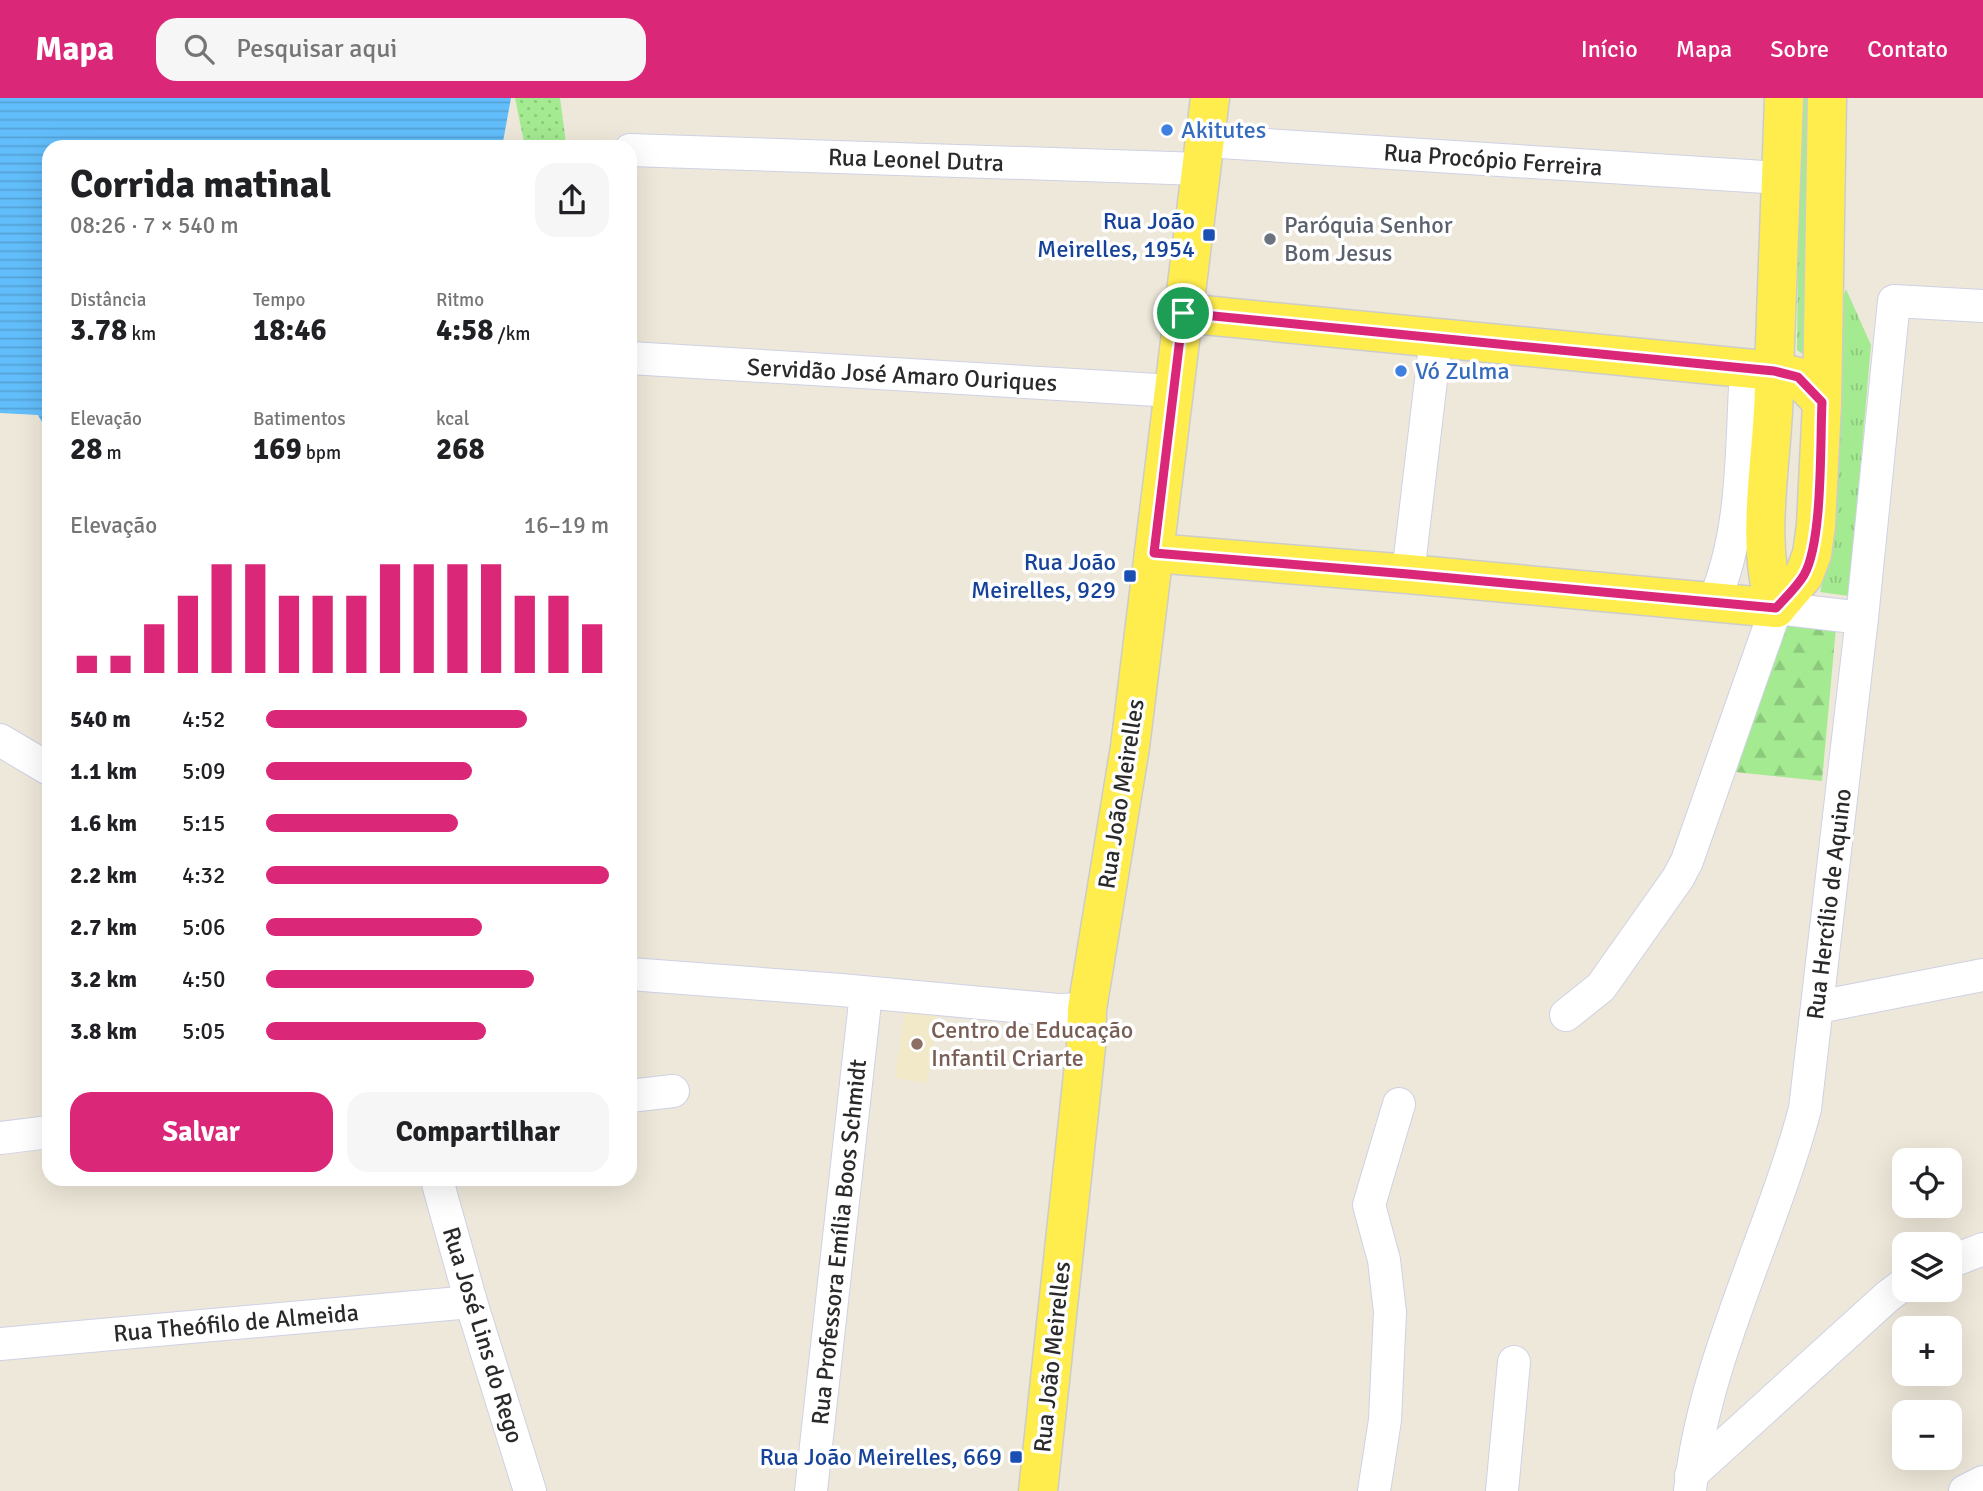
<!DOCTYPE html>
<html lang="pt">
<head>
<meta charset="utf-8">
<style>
  body { margin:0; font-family:Signika,sans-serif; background:#f6f6f6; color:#202124; height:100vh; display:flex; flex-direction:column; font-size:26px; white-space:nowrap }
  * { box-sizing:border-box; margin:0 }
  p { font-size:23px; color:#757577 }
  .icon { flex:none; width:38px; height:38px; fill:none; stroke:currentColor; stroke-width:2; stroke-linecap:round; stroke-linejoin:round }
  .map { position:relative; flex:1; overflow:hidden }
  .drawer { position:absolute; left:42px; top:42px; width:595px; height:1046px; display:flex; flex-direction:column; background:#fff; border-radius:21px; box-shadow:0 7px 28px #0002 }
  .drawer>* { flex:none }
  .buttons { position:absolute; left:1892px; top:1050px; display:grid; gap:14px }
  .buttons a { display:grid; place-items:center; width:70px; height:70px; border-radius:14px; background:#fff; box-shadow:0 7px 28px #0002; font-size:35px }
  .pin { position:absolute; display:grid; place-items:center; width:60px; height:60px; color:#fff; margin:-30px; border:4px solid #fff; border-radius:50%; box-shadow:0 2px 7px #0007 }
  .round { display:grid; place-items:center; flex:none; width:74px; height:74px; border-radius:21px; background:#f6f6f6 }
  .overview { display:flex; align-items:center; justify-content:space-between; height:119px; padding:0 28px }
  h1 { font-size:38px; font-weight:700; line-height:52px }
  .metrics { display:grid; grid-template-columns:repeat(3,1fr); gap:10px; height:119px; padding:7px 28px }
  .metrics div { display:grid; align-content:center }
  .metrics b { font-size:30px; font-weight:700 }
  .metrics small { font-size:19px; font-weight:400 }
  .metrics p { font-size:19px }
  .chart { height:196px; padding:14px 28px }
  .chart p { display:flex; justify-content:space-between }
  .chart svg { width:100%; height:126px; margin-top:7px; stroke:#db2777; stroke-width:6 }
  .action { display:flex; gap:14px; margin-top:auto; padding:14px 28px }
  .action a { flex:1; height:80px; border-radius:21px; background:#db2777; color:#fff; font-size:28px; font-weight:700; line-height:80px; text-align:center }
  .action a+a { background:#f6f6f6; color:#202124 }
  ul { padding:0 28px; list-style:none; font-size:23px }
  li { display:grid; grid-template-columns:112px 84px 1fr; align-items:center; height:52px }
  li i { height:18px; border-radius:9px; background:#db2777 }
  header { display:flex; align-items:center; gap:42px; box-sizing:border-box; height:98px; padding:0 35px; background:#db2777; color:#fff }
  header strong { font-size:33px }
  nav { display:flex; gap:38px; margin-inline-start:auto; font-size:24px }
  .search { width:490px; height:63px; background:#f6f6f6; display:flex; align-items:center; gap:18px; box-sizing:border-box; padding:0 24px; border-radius:21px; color:#757577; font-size:26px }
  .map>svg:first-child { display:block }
  .education { fill:#f1e9c8 }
  .grass { fill:url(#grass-tufts) }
  .forest { fill:url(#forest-firs) }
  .park { fill:url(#park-dots) }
  .water { fill:url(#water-rules) }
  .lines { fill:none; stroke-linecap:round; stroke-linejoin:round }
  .minor-casing { stroke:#cfd1e5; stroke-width:34 }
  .major-casing { stroke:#ccc; stroke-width:41 }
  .minor { stroke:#fff; stroke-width:32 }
  .major { stroke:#ffed4e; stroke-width:38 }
  .route-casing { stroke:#fff; stroke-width:14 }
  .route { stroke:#db2777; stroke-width:9 }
  .shop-dot { fill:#3f7fe0; stroke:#fff; stroke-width:2.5 }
  .transit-dot { fill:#1a4fb4; stroke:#fff; stroke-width:2.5 }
  .worship-dot { fill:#6b7280; stroke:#fff; stroke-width:2.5 }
  .education-dot { fill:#8d6e63; stroke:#fff; stroke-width:2.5 }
  .labels { text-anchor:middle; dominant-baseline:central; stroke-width:7; stroke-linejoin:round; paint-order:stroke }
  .shop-label { font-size:24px; fill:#366cbe; stroke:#fff; text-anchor:start }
  .street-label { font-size:24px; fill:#2a2a2a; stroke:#fff }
  .transit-label { font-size:24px; fill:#164399; stroke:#fff; text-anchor:end }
  .worship-label { font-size:24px; fill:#5b616d; stroke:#fff; text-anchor:start }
  .education-label { font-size:24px; fill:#785e54; stroke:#fff; text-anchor:start }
</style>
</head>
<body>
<header>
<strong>Mapa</strong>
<div class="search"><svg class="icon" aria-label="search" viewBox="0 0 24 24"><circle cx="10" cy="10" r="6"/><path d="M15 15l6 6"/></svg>Pesquisar aqui</div>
<nav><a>Início</a><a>Mapa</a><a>Sobre</a><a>Contato</a></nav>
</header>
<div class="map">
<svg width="1983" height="1393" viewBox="0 0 1983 1393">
  <defs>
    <pattern id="grass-tufts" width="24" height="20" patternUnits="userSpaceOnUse" patternTransform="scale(1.75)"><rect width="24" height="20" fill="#a4ea91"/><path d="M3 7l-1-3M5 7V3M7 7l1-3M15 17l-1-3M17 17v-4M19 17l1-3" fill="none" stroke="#8dc97d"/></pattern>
    <pattern id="forest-firs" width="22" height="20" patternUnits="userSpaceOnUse" patternTransform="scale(1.75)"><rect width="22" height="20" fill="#a4ea91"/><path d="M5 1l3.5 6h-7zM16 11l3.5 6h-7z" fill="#8dc97d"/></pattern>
    <pattern id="park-dots" width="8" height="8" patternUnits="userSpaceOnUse" patternTransform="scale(1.75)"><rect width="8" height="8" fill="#a4ea91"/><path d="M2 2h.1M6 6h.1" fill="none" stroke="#8dc97d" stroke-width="1.8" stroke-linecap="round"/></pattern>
    <pattern id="water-rules" width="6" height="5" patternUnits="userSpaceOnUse" patternTransform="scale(1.75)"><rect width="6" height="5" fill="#62befb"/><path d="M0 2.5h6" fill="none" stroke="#55a3d7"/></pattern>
  </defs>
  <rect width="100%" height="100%" fill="#eee8da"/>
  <polygon class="education" points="906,908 938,913 927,985 895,980"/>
  <g class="grass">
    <polygon points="1800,0 1818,0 1816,265 1797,252"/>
    <polygon points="1846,191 1871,247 1849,498 1820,494 1831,452 1835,222"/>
  </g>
  <polygon class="forest" points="1785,525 1836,529 1822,683 1726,673"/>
  <polygon class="park" points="515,0 560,0 566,45 524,44"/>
  <polygon class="water" points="0,0 511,0 502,49 49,49 49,337 38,317 0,315"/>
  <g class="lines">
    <g class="minor-casing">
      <g id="minor">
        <polyline points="1205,43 1781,80"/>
        <polyline points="630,52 1201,71"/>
        <polyline points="630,260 1174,293"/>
        <polyline points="1408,476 1436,240"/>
        <path d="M1714 503C1745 431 1741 348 1746 271"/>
        <polyline points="0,642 49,671"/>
        <polyline points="630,876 841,892 1058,912 1087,911"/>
        <polyline points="1818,909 1983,877"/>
        <polyline points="1566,917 1601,889 1678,780 1687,763 1776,510 1862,520"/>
        <polyline points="630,998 673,993"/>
        <polyline points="0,1040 49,1034"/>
        <polyline points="437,1082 471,1204 530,1393"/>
        <polyline points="1950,1164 1983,1151"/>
        <polyline points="0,1246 471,1204"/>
        <polyline points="1691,1377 1888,1198 1904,1186"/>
        <polyline points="811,1393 866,895"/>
        <polyline points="1374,1393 1385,1322 1390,1214 1384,1162 1369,1107 1399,1006"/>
        <polyline points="1502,1393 1514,1264"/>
        <path d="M1690 1393C1704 1261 1771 1138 1805 1011L1862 520 1894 203 1983 208"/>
        <polyline points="1965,1393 1983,1384"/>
      </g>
    </g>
    <g class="major-casing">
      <g id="major">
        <polyline points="1183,215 1774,273 1798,279 1822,304"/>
        <polyline points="1154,455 1408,476 1776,510"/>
        <polyline points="1776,510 1804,477 1812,456 1816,427 1822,304 1827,0"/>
        <path d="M1776 510C1752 434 1776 352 1774 273L1784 0"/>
        <polyline points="1038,1393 1086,949 1087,911 1130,649 1210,0"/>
      </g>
    </g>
    <use href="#minor" class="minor"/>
    <use href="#major" class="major"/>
  </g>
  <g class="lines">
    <g class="route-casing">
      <path id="route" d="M1183 215 1774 273 1798 279 1822 304C1820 345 1823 444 1804 477 1797 489 1785 500 1776 510L1408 476 1154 455Z"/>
    </g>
    <use href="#route" class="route"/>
  </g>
  <g class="shop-dot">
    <circle cx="1167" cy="32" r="7"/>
    <circle cx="1401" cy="273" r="7"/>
  </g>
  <g class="transit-dot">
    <rect x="1202" y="130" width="14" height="14" rx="3.5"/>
    <rect x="1123" y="471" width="14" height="14" rx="3.5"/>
    <rect x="1009" y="1352" width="14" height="14" rx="3.5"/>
  </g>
  <circle class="worship-dot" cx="1270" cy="141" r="7"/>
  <circle class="education-dot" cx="917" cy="946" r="7"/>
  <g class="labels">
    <g class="shop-label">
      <text x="1181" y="32">Akitutes</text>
      <text x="1415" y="273">Vó Zulma</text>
    </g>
    <g class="street-label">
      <text transform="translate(916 62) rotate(2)">Rua Leonel Dutra</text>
      <text transform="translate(1493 62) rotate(4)">Rua Procópio Ferreira</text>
      <text transform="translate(902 277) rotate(3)">Servidão José Amaro Ouriques</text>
      <text transform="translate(1121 696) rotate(-81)">Rua João Meirelles</text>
      <text transform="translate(1829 806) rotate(-83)">Rua Hercílio de Aquino</text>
      <text transform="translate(839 1144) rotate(-84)">Rua Professora Emília Boos Schmidt</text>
      <text transform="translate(236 1225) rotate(-5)">Rua Theófilo de Almeida</text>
      <text transform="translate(483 1237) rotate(73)">Rua José Lins do Rego</text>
      <text transform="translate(1052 1259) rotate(-84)">Rua João Meirelles</text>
    </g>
    <g class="transit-label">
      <text x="1195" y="123">Rua João<tspan x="1195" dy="28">Meirelles, 1954</tspan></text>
      <text x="1116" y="464">Rua João<tspan x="1116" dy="28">Meirelles, 929</tspan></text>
      <text x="1002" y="1359">Rua João Meirelles, 669</text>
    </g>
    <g class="worship-label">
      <text x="1284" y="127">Paróquia Senhor<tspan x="1284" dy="28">Bom Jesus</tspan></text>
    </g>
    <g class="education-label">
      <text x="931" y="932">Centro de Educação<tspan x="931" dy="28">Infantil Criarte</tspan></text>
    </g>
  </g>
</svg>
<div class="buttons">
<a><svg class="icon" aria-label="locate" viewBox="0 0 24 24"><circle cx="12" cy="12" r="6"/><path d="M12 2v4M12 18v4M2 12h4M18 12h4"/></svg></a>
<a><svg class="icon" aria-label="layers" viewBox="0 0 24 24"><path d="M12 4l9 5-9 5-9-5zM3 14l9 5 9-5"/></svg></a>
<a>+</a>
<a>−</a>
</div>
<div class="pin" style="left:1183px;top:215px;background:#1e9e55"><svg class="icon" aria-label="arrive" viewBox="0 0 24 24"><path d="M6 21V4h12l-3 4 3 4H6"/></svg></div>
<section class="drawer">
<div class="overview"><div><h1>Corrida matinal</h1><p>08:26 · 7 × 540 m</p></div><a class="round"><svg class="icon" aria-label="share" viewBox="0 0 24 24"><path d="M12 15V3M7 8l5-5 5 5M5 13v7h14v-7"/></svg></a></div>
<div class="metrics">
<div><p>Distância</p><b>3.78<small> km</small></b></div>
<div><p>Tempo</p><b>18:46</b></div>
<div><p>Ritmo</p><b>4:58<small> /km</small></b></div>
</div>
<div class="metrics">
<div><p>Elevação</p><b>28<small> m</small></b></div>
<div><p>Batimentos</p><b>169<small> bpm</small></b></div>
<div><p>kcal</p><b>268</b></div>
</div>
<div class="chart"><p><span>Elevação</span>16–19 m</p>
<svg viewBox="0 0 160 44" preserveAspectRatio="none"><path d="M5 44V38M15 44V38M25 44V27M35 44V17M45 44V6M55 44V6M65 44V17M75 44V17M85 44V17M95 44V6M105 44V6M115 44V6M125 44V6M135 44V17M145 44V17M155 44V27"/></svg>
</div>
<ul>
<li><b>540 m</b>4:52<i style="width:76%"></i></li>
<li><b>1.1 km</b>5:09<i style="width:60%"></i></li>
<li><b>1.6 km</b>5:15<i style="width:56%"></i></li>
<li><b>2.2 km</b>4:32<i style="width:100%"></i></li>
<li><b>2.7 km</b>5:06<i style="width:63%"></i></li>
<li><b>3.2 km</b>4:50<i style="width:78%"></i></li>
<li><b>3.8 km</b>5:05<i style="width:64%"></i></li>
</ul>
<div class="action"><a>Salvar</a><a>Compartilhar</a></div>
</section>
</div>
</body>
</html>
